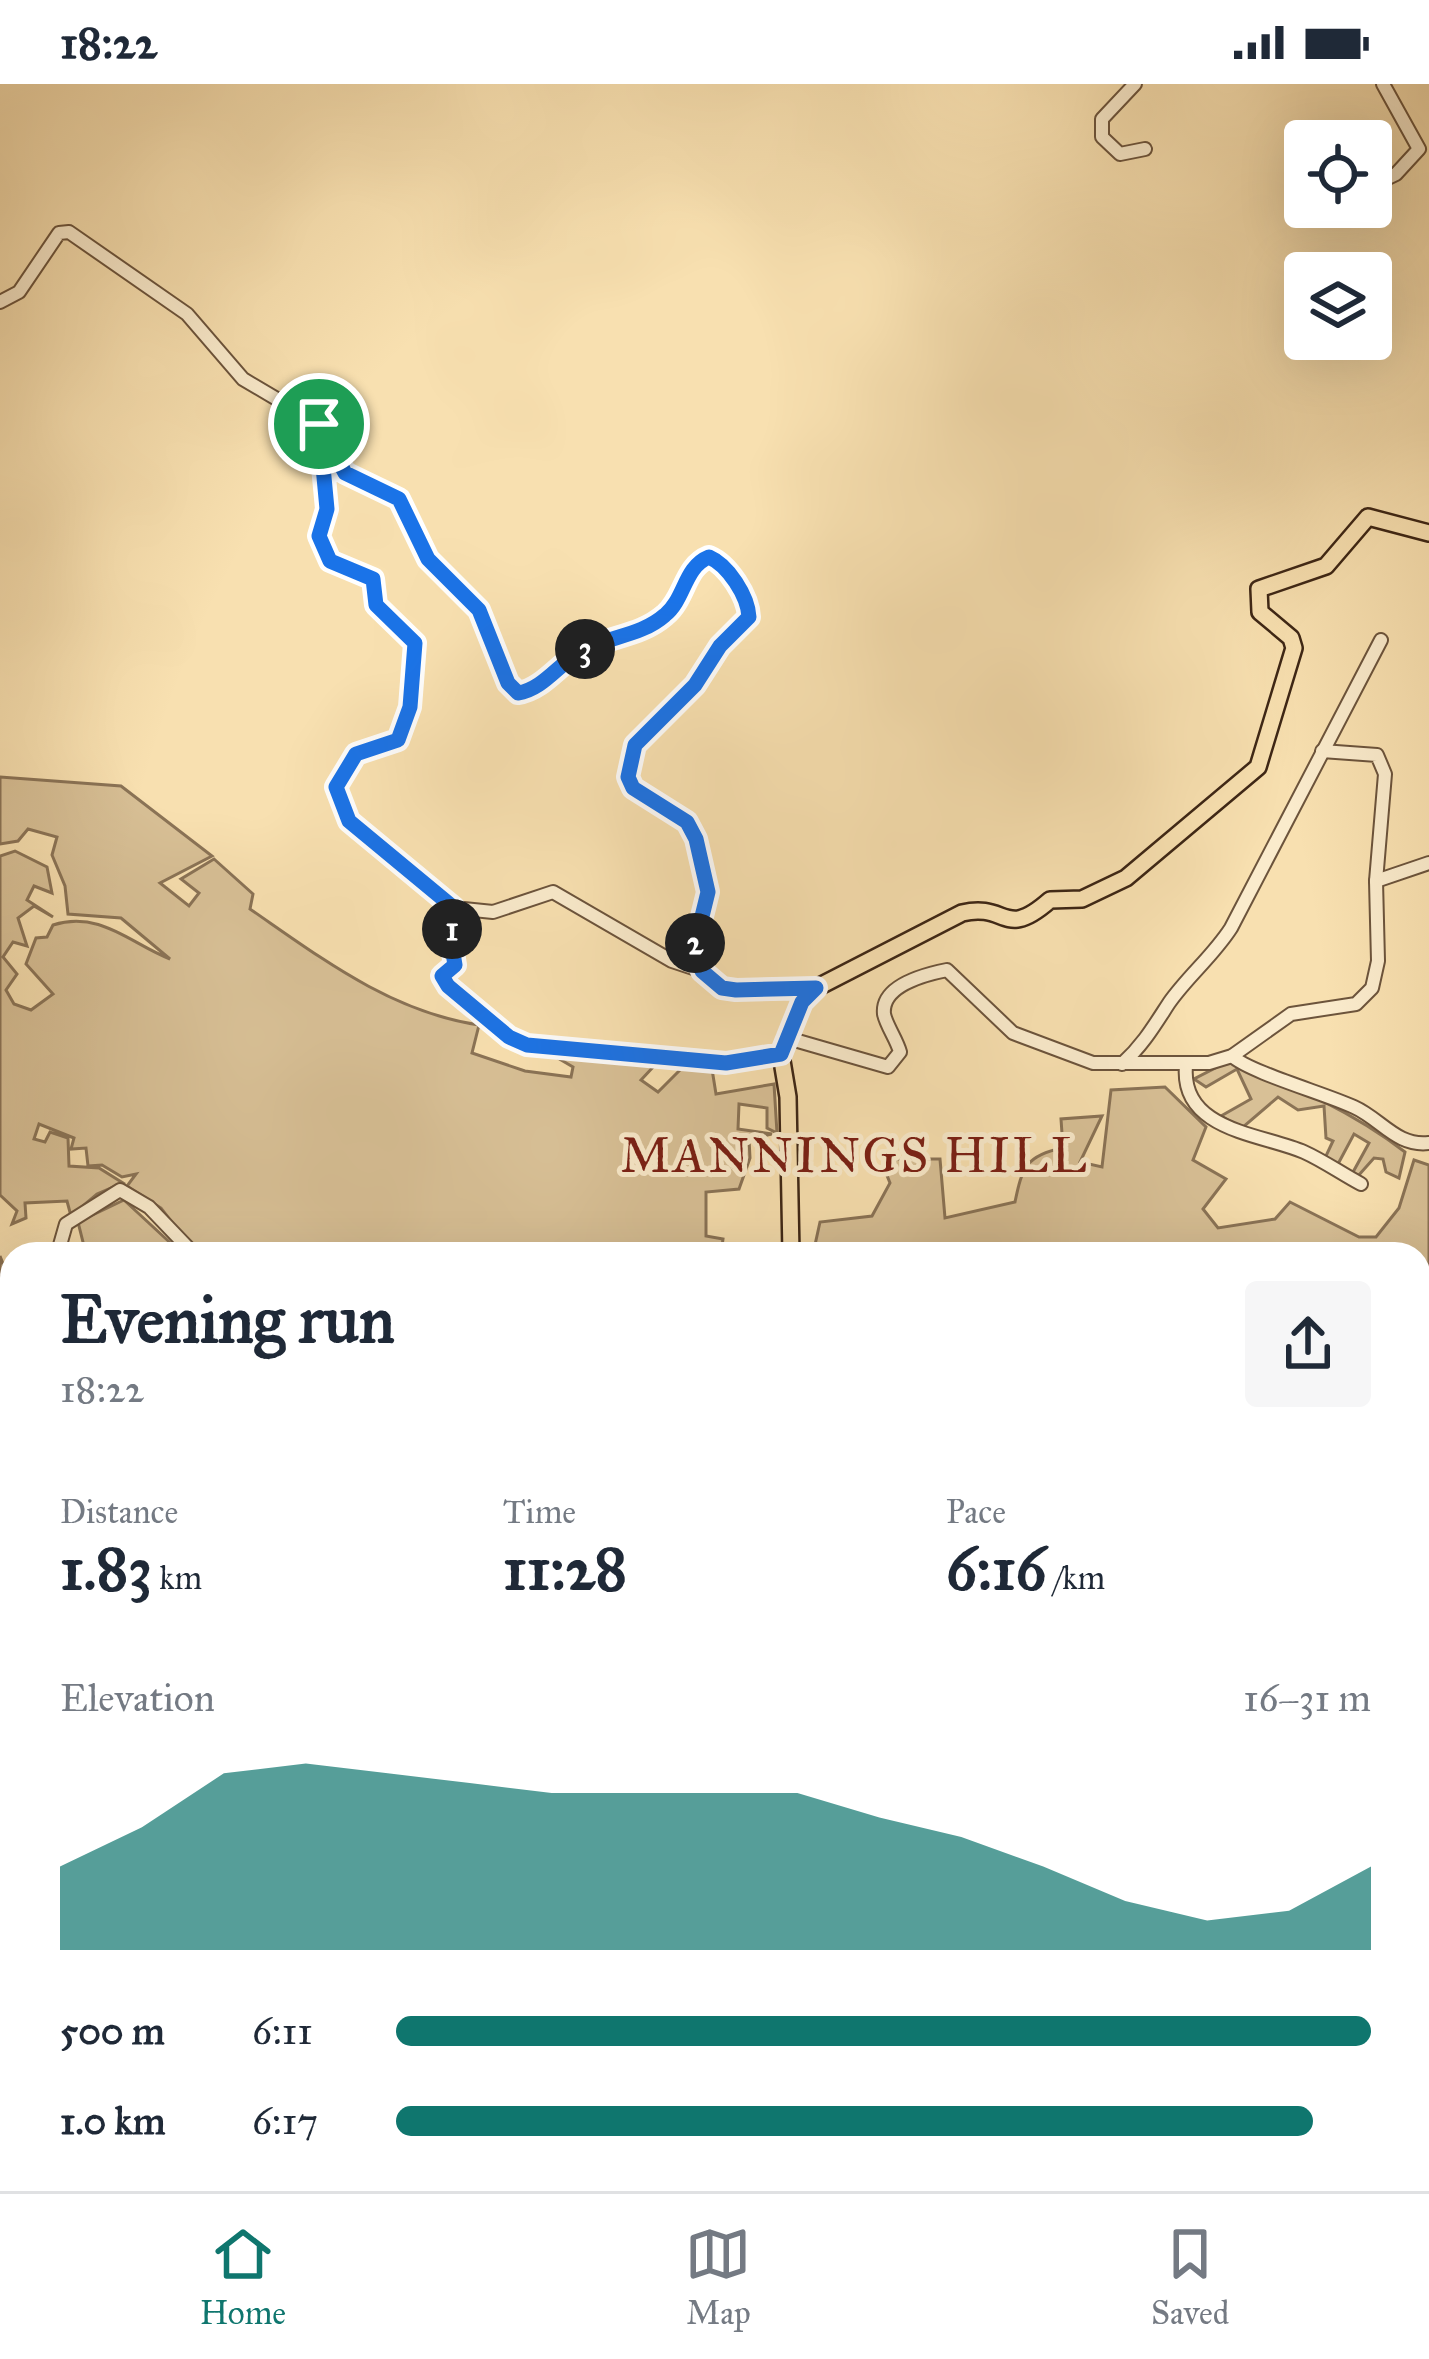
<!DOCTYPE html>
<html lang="en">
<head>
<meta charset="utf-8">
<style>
  body { margin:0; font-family:"IM FELL Great Primer",serif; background:#f6f6f7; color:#1f2937; height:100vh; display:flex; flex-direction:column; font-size:45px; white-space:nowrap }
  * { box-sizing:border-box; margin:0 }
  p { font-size:39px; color:#747a83 }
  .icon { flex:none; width:66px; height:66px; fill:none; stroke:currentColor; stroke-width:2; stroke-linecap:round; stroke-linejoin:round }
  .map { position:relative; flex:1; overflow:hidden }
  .drawer { position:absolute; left:0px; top:1158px; width:1431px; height:951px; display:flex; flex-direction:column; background:#fff; border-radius:36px 36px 0 0; box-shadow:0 12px 48px #0002 }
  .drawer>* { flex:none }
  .fabs { position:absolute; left:1284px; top:36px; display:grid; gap:24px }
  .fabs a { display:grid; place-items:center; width:108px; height:108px; border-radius:12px; background:#fff; box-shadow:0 12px 48px #0002; font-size:60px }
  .pin { position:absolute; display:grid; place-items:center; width:102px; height:102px; color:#fff; margin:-51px; border:6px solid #fff; border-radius:50%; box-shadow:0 3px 12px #0007 }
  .km { position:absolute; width:60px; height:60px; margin:-30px; border-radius:50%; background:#222; color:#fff; font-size:33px; line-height:60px; text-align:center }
  .round { display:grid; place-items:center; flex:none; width:126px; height:126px; border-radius:12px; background:#f6f6f7 }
  .overview { display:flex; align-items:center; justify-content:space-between; height:204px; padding:0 60px }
  h1 { font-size:66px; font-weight:700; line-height:90px }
  .metrics { display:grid; grid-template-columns:repeat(3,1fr); gap:18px; height:204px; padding:12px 60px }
  .metrics div { display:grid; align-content:center }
  .metrics b { font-size:60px; font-weight:700 }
  .metrics small { font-size:33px; font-weight:400 }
  .metrics p { font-size:33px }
  .chart { height:336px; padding:24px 60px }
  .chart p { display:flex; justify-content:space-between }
  .chart svg { width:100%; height:216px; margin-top:12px; fill:#0f766e; opacity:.7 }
  ul { padding:0 60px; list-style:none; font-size:39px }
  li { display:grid; grid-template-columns:192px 144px 1fr; align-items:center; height:90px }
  li i { height:30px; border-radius:15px; background:#0f766e }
  .status { display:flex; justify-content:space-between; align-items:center; height:84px; padding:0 60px; background:#fff; direction:ltr }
  .status svg { height:33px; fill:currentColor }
  .menu { display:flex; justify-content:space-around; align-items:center; height:168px; border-top:3px solid #e0e1e3; background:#fff; font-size:33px; color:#747a83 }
  .menu a { display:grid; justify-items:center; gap:6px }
  .menu .active { color:#0f766e }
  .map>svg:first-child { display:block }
  .green { fill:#d8c096; stroke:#8a7356; stroke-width:3 }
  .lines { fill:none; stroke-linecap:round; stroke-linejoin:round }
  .minor-casing { stroke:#6c543c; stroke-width:16 }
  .major-casing { stroke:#3d2615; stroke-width:20 }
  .minor { stroke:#faebcc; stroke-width:12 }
  .major { stroke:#f8e0b0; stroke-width:15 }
  .route-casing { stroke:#fff; stroke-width:24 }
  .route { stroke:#1a73e8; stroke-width:15 }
  .labels { text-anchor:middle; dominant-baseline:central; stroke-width:10; stroke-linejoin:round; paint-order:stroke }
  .quarter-label { font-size:48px; letter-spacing:3px; fill:#7a1f14; stroke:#faebcc }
</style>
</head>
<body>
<div class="status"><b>18:22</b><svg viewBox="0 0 49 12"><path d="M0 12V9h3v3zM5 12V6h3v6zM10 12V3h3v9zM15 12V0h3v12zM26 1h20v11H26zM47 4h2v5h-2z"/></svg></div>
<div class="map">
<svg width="1429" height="2107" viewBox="0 0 1429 2107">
  <rect width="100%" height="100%" fill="#f8e0b0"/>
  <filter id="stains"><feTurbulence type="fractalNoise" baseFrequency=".00167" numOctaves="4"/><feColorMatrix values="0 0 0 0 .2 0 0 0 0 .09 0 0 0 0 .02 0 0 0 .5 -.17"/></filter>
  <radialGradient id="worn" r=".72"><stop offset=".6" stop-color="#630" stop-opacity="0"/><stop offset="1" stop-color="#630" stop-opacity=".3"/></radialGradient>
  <g class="green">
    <path d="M0 693 121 702 212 772 160 799 189 822 199 809 181 795 214 775 253 810 250 825C321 874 391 928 479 941L472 969 525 987 571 993 573 983 556 973 655 981 641 996 658 1008 681 985H712L716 1010 774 1000 777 1049 767 1044V1024L739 1020 738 1045 772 1050 749 1055 750 1074 739 1105 706 1108V1152L723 1155 721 1170H208L188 1159 161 1124 127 1102 136 1090 122 1093 102 1081 88 1082 86 1064 71 1065 74 1054 39 1040 34 1055 45 1058 50 1048 68 1054 69 1082 99 1084 123 1099 97 1110 71 1132 67 1117 25 1119 26 1134 12 1140 17 1127 0 1111V772L15 767 47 783 52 809 34 802 27 816 53 833 34 822 18 834 27 862 13 858 3 873 17 890 6 906 14 920 31 926 53 910 26 880 36 854 47 853 53 841C100 826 131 860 170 875L121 834 68 830 65 802 52 771 57 753 28 745 18 757 0 760Z"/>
    <path d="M1231 976C1293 1002 1352 1027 1405 1068L1399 1094 1386 1088 1383 1075 1374 1074 1358 1092 1352 1090 1369 1059 1354 1050 1338 1080 1325 1074 1333 1057 1326 1054 1324 1022 1298 1026 1278 1013 1242 1044 1221 1032 1251 1015 1237 985 1206 1003 1194 995Z"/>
    <path d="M1165 1003 1206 1043 1193 1076 1226 1095 1203 1125 1218 1144 1275 1135 1290 1118 1359 1153H1376L1399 1124 1414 1076 1429 1081V1288L1419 1294V1250L1427 1239 1419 1224V1170H813L820 1138 872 1132 890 1099 884 1084 897 1075H940L945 1134 1015 1118C1022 1084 1026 1071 1063 1064L1061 1035 1102 1032 1080 1078 1102 1083 1111 1006Z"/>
    <polygon points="124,1116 178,1166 176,1170 157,1170 148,1163 143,1170 86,1170 78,1138"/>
    <polygon points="0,1172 12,1203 12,1717 0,1713 0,1265 11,1226 0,1215"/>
    <polygon points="1419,1372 1429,1373 1429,1587 1419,1587"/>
    <polygon points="1429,1663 1429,1758 1420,1763 1419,1667"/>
    <polygon points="0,1767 12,1776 12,1892 0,1891 0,1862 8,1857 0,1838"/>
    <polygon points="1419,1956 1429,1959 1429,2085 1419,2081"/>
    <polygon points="12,2054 12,2097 653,2097 653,2107 0,2107 0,2060"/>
    <polygon points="1090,2097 1351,2097 1366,2107 1103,2107 1090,2104"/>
  </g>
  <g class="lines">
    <g class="minor-casing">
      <g id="minor">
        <polyline points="1135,0 1102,35 1102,53 1120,70 1145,65"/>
        <polyline points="1371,102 1396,90 1419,65 1383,0"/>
        <path d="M0 218 19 208 59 149 69 148 187 230 243 295 319 340 345 389 399 415 428 475 479 526 508 599 518 609C542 606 559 580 580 568 607 552 640 553 665 531 685 515 684 483 709 473 729 481 748 512 749 533L710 575 695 601 635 661 629 693 633 704 687 738 696 755 708 808 695 865 702 887 722 904 736 906 816 904"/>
        <polyline points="321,344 327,425 319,452 330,477 373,495 376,521 415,559 410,623 398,656 356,671 336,703 349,737 454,824 493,828 553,808 672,877 702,887"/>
        <polyline points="1376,797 1429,779"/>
        <path d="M454 824 447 833 455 881 442 893C459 919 491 946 520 958 555 972 750 985 781 971"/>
        <path d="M784 953 888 983 900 968C897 956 886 941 884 930 881 901 927 890 947 886L1013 949 1093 979H1209L1232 972 1291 930 1356 920 1372 904 1378 877 1376 797 1385 690 1377 671 1322 667"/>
        <path d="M1232 972C1249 988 1326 1010 1354 1023 1381 1035 1397 1063 1429 1059"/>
        <path d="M1122 980C1143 961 1154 942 1169 919 1188 892 1213 872 1231 844L1381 556"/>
        <path d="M1186 982C1180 1047 1263 1050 1304 1068 1324 1077 1342 1090 1361 1100"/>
        <polyline points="65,1170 60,1161 66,1140 120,1106 149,1123 194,1170"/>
        <polyline points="1419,1334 1429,1333"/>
        <polyline points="1419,1620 1429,1622"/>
        <polyline points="0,1895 12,1897"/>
        <polyline points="0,1977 12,1986"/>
        <polyline points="0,2051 12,2042"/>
        <polyline points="1419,2086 1429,2089"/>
      </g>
    </g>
    <g class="major-casing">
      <g id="major">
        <path d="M791 1170 788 1013 781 971 802 918 816 904 962 829C1008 818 1003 857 1050 816L1082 815 1126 794 1258 683 1294 564 1291 554 1260 528 1259 505 1326 482 1368 433 1429 449"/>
        <polyline points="962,2097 984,2107"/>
      </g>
    </g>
    <use href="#minor" class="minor"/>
    <use href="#major" class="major"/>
  </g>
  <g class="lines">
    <g class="route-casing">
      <path id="route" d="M319 340 345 389 399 415 428 475 479 526 508 599 518 609C542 606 559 580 580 568 607 552 640 553 665 531 685 515 684 483 709 473 728 481 748 512 749 533L720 562 695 601 635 661 628 693 633 704 687 738 696 755 708 808 694 865 702 887 722 904 736 906 816 904 802 918 781 970 726 979 527 961 509 953 448 902 442 892 455 881 447 833 454 824 349 737 336 703 356 670 398 656 410 623 415 559 376 521 373 495 330 477 319 452 327 425Z"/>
    </g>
    <use href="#route" class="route"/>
  </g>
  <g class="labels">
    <g class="quarter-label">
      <text x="855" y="1071">MANNINGS HILL</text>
    </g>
  </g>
  <rect width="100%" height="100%" filter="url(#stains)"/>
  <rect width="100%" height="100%" fill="url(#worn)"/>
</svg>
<div class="fabs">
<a><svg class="icon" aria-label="locate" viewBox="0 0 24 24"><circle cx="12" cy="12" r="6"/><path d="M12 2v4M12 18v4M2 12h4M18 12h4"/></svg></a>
<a><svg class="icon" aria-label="layers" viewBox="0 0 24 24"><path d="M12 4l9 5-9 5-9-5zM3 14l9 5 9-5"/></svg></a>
</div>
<div class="pin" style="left:319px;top:340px;background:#1e9e55"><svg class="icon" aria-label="arrive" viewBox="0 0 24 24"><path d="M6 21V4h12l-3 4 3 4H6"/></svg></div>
<b class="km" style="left:452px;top:845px">1</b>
<b class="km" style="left:695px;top:859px">2</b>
<b class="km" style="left:585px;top:565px">3</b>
<section class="drawer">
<div class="overview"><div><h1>Evening run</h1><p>18:22</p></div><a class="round"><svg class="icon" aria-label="share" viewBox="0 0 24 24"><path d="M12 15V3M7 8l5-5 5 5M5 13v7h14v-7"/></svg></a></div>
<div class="metrics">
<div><p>Distance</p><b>1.83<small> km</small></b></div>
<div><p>Time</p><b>11:28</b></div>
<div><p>Pace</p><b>6:16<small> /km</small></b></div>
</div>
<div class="chart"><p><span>Elevation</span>16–31 m</p>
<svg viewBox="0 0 160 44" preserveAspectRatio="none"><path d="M0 44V27L10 19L20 8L30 6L40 8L50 10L60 12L70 12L80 12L90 12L100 17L110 21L120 27L130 34L140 38L150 36L160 27V44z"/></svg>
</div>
<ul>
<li><b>500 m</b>6:11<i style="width:100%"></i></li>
<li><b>1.0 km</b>6:17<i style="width:94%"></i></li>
</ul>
</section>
</div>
<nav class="menu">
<a class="active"><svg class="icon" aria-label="home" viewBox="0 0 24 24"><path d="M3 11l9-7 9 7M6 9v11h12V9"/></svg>Home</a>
<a><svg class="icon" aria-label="map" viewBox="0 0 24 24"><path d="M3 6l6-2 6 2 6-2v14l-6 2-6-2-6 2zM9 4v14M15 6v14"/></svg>Map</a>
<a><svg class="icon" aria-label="saved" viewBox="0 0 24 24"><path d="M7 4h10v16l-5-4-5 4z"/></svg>Saved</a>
</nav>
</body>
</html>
